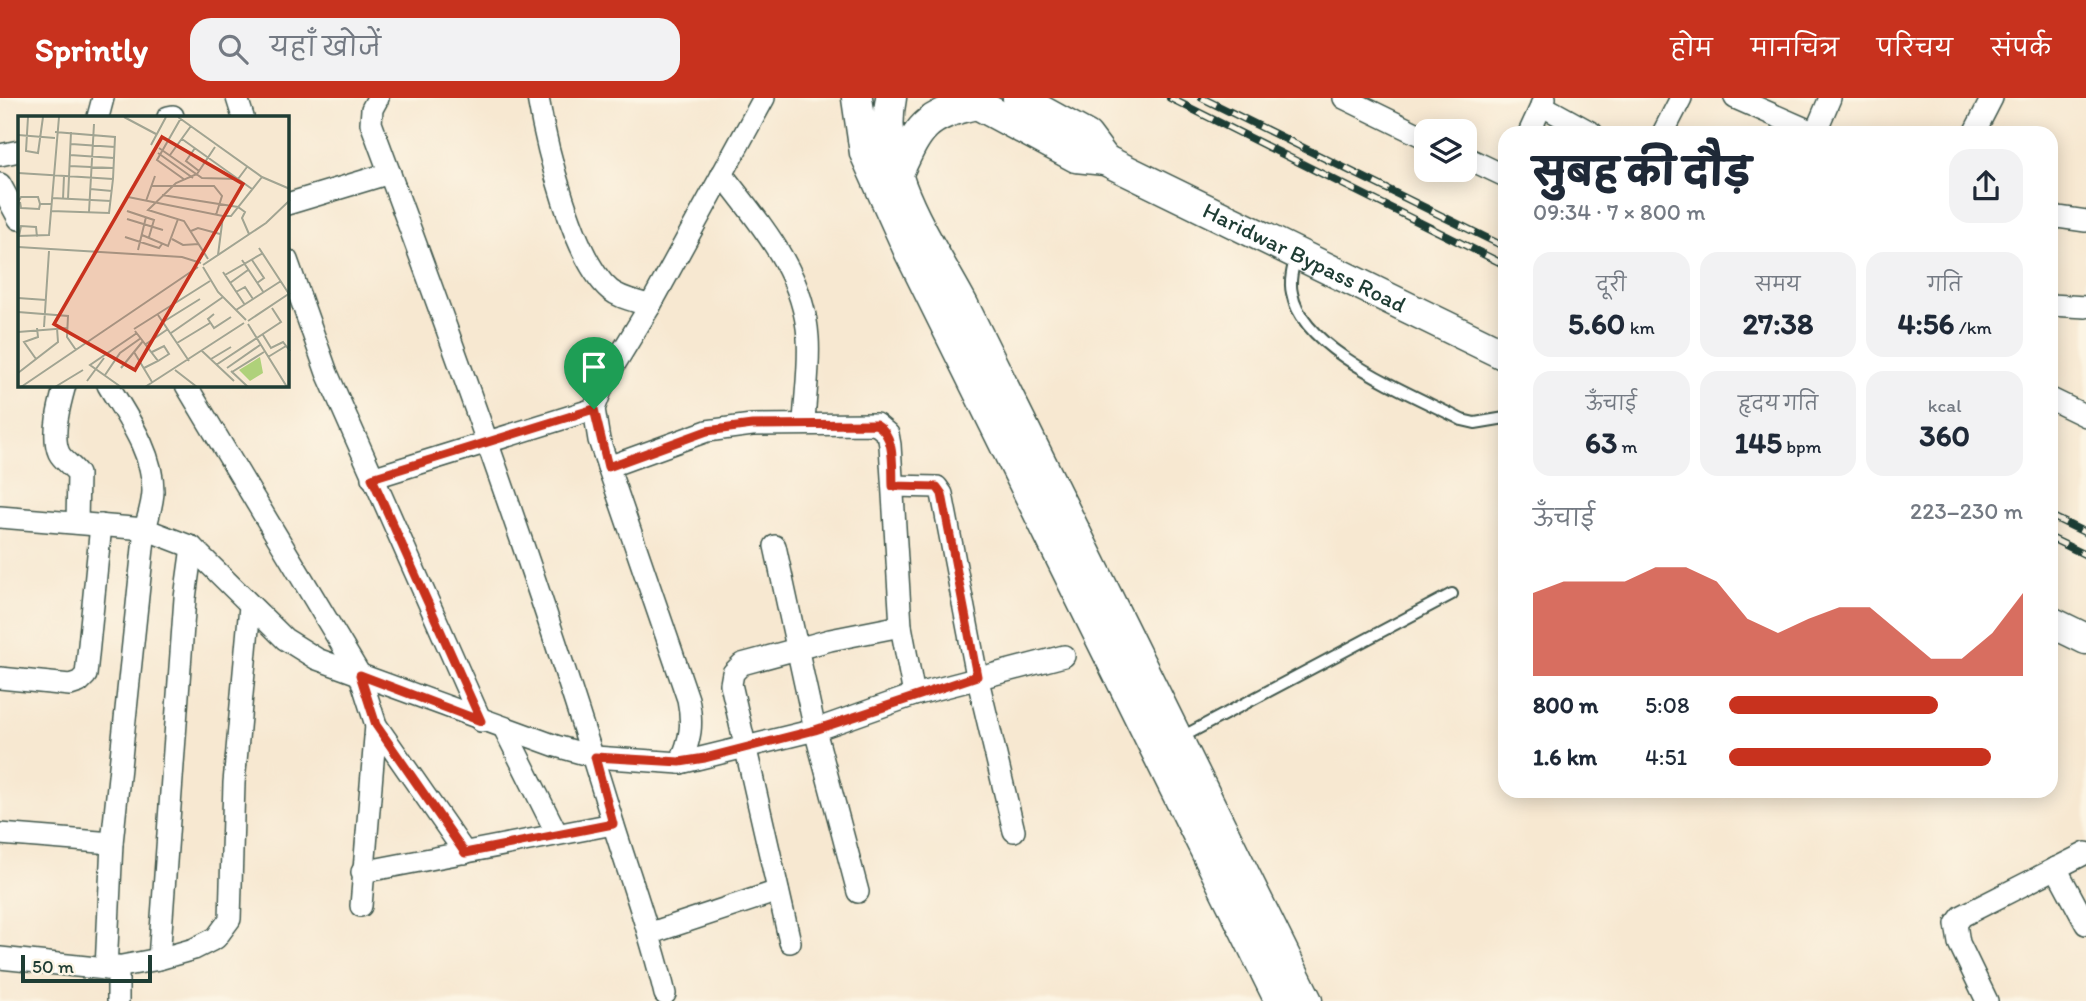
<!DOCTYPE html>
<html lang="hi">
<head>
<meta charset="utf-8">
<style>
  body { margin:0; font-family:Itim,"Playpen Sans Deva",sans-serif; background:#f2f2f3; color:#1f2937; height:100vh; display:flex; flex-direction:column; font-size:26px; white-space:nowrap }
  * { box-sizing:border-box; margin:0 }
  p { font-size:23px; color:#747a83 }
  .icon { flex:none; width:38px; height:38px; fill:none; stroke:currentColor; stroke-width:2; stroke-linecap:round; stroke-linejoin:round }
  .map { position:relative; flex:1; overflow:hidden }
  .sheet { position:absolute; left:1498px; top:28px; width:560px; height:672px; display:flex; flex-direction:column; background:#fff; border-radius:21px; box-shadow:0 4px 18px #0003 }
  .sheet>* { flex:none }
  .controls { position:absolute; left:1414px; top:21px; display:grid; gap:14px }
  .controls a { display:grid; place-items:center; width:63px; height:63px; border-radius:14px; background:#fff; box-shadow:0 4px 18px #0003; font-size:35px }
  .scale { position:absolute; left:21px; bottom:18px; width:131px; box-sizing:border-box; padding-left:7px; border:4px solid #1f3d34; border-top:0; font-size:19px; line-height:24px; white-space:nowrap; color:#1f3d34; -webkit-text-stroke:5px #fcf5e5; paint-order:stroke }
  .pin { position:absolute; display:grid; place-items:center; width:60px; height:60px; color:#fff; margin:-72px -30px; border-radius:50% 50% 50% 0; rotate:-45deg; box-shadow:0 0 7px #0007 }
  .pin .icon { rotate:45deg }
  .round { display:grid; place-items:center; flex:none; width:74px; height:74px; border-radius:21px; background:#f2f2f3 }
  .summary { display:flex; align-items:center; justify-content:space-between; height:119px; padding:0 35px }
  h1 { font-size:38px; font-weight:800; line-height:52px }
  .metrics { display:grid; grid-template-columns:repeat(3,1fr); gap:10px; height:119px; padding:7px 35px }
  .metrics div { display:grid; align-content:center; border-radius:18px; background:#f2f2f3; text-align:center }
  .metrics b { font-size:30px; font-weight:800 }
  .metrics small { font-size:19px; font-weight:400 }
  .metrics p { font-size:19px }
  .chart { height:196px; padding:14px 35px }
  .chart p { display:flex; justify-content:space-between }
  .chart svg { width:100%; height:126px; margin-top:7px; fill:#c8321e; opacity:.7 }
  ul { padding:0 35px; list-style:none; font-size:23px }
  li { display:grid; grid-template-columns:112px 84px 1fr; align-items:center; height:52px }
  li i { height:18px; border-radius:9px; background:#c8321e }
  header { display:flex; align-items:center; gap:42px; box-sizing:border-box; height:98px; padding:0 35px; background:#c8321e; color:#fff }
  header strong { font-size:33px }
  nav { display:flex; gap:38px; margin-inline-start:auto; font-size:24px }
  .search { width:490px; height:63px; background:#f2f2f3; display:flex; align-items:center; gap:18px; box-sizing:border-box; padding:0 24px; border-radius:21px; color:#747a83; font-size:26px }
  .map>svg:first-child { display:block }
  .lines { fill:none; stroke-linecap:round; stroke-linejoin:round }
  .service-casing { stroke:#3f574c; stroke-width:14 }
  .minor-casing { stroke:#3f574c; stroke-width:24 }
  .secondary-casing { stroke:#3f574c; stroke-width:33 }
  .service { stroke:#fff; stroke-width:10 }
  .minor { stroke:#fff; stroke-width:21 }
  .secondary { stroke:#fff; stroke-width:30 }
  .rail-casing { stroke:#1f3d34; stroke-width:8 }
  .rail { stroke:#fcf5e5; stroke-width:5; stroke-dasharray:16; stroke-linecap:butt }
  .route-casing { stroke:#fff; stroke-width:14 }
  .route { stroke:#c8321e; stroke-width:9 }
  .labels { text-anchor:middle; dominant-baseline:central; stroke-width:6; stroke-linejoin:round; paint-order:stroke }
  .street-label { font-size:23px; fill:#1f3d34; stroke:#fcf5e5 }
  .inset-road { fill:none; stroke:#a1a492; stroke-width:2 }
  .view { fill:#c8321e; fill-opacity:0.15; stroke:#c8321e; stroke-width:3.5 }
  .inset-edge { fill:none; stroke:#1f3d34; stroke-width:3.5 }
</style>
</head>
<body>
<header>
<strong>Sprintly</strong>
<div class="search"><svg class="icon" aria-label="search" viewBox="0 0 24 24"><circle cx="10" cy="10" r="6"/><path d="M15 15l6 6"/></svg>यहाँ खोजें</div>
<nav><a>होम</a><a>मानचित्र</a><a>परिचय</a><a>संपर्क</a></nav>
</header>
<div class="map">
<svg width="2086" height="903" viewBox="0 0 2086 903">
  <rect width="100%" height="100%" fill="#fcf5e5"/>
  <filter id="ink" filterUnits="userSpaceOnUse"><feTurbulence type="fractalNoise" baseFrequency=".0143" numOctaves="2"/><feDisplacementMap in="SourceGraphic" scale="14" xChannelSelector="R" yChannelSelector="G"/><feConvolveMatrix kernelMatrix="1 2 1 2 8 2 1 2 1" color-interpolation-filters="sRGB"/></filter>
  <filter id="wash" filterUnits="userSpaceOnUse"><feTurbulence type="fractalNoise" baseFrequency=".00686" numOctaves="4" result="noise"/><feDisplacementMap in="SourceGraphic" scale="28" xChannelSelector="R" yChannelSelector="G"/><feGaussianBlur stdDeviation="1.57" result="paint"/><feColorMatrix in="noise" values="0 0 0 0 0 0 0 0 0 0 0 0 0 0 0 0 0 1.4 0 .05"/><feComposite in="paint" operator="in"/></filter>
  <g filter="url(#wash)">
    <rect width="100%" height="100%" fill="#f7e8d1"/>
  </g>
  <g filter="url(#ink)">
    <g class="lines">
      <g class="service-casing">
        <g id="service">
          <path d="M1296 158C1293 169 1289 183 1292 195 1302 254 1413 296 1462 322L1475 325 1505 320"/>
          <polyline points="1178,641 1452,496"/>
        </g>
      </g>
      <g class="minor-casing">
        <g id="minor">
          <polyline points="237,0 243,19"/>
          <path d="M378 0 372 11 371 25C457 256 541 488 613 725 631 783 651 836 665 896"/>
          <path d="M538 0C546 47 573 161 610 192 621 201 637 203 650 208"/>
          <polyline points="1344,0 1426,40"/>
          <polyline points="1735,0 1815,35"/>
          <polyline points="1541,7 1592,35"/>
          <polyline points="98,19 103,0"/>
          <polyline points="168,19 173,18"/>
          <polyline points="1529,35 1545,0"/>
          <polyline points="1663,35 1681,0"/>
          <polyline points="1815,35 1830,0"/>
          <polyline points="1974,35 1992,0"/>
          <polyline points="0,57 19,53"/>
          <polyline points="1465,59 1505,78"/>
          <path d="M722 76C760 126 804 174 808 240 810 268 805 298 804 326"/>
          <polyline points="0,86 19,121"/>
          <polyline points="287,106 390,75"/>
          <polyline points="2051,118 2086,123"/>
          <polyline points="287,162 327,275 481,623"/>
          <polyline points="2051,207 2086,209"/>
          <path d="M65 287C60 305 51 337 59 355 63 363 73 368 78 376L77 425"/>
          <polyline points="186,287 360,577 376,627 465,755"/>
          <polyline points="2051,301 2086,318"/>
          <polyline points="608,369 707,333 752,327 876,326 888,336 890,347 901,528 914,597"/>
          <polyline points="372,380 594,311"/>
          <polyline points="893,388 937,389 942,396 977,578 1014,733"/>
          <path d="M0 419 145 431 192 449 285 541 317 561 556 648 595 659 680 665C691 641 693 626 688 601L599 342 594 311 605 282 650 208 764 0"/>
          <polyline points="775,448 815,632 858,794"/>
          <polyline points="0,580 70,587 79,584 86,577 101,427"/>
          <polyline points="505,632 557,736"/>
          <polyline points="680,665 815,632 914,597 1064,558"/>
          <polyline points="0,736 112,745"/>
          <polyline points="2056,770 2086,826"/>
          <polyline points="362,774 613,726"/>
          <polyline points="361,808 376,627"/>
          <polyline points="651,835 778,793"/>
          <polyline points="790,844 731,586 733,575 742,566 830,542 901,528"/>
          <polyline points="0,860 106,871 159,861 194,851 216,840 230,821 234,685 250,508"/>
          <polyline points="159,861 185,500 192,449"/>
          <path d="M106 871 112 745 145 431C148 419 153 405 153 393 153 354 127 319 108 287"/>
          <polyline points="118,903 118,868"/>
          <polyline points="1987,903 1959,845 1956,826 1962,818 2086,755"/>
        </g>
      </g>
      <g class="secondary-casing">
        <g id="secondary">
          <polyline points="857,0 865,55 910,155 1280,903"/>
          <path d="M891 0C876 73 930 145 963 207L1307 903"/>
          <path id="s1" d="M966 0 1076 59 1105 62 1505 257"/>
          <polyline points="1018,0 1087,38 1105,62"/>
          <path d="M897 77C919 29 923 18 976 6"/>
          <polyline points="2051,524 2086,541"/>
        </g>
      </g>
      <use href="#service" class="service"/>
      <use href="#minor" class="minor"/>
      <use href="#secondary" class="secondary"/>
      <g class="rail-casing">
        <g id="rail">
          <polyline points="1170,0 1505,167"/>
          <polyline points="1202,0 1505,149"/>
          <polyline points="2051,418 2086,435"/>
          <polyline points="2051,440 2086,457"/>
        </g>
      </g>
      <use href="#rail" class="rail"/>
    </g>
  </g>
  <g class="lines" filter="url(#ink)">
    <g class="route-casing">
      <path id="route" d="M594 311 608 369 707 333 752 327 876 326C896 337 892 369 893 388L937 389 942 396 977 578 815 632 705 660 680 664 595 659 613 726 465 755 376 627 360 577 481 623 372 380Z"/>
    </g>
    <use href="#route" class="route"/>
  </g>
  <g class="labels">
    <g class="street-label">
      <text stroke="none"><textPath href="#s1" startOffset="376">Haridwar Bypass Road</textPath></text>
    </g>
  </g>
  <g transform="translate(18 18)">
    <rect width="271" height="271" fill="#f7e8d1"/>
    <path d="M242 241 245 257 232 265 221 254Z" fill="#afd17a"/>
    <path class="inset-road" d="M10 1 8 35 20 37 25 1M106 1 138 18M160 1 244 61 272 73M163 2 139 44 167 64M0 19 37 22M164 23 234 73M53 28 97 31M133 29 148 1M141 32 184 62 220 63 229 51M177 32 168 45 181 55M140 37 175 62M52 39 96 42M152 39 173 10M51 50 95 52M0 57 95 63M133 70H196L204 80 198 99M72 73 94 75M144 79 220 91 227 96 224 102 231 118M110 81 205 100 200 139M34 82 93 85M45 83 46 60M50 83 53 16M128 85 137 60M0 86 3 81H20L22 88H33M2 86 3 92 21 93 22 88M33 95 91 97 95 63 97 21 37 16M109 95 136 104 131 121M71 96 76 8M205 100H213L244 61M109 103 145 114M173 115 180 112 202 118M124 119 150 130 160 103M0 120 31 119 41 1M1 120 3 110 18 111 19 121M107 121 141 132 144 128M154 123 165 129 181 128M0 131 164 141 183 147M241 132 271 178M120 134 128 101M190 143 166 105 130 94 158 67 179 58 197 31M224 144 246 177M234 144 246 162 239 167M185 149 248 107 272 84M185 151 200 176 228 204M205 156 227 189M207 159 245 137M212 167 230 154M218 176 227 171 235 183M0 182 28 184M218 194 263 165M0 196 50 200 49 221 58 234M196 198 190 203 196 212 213 201M140 199 171 245M230 205 272 177M145 206 182 183M230 208 269 271M26 211 31 135M116 213 192 165M117 215 140 245 126 252M0 216 50 212M153 217 205 181M245 219 253 232 265 226 272 235M159 227 192 207M128 228 150 213M184 235 216 265M116 236 134 266M134 236 146 230 151 238 140 245M250 241 268 230M18 243 6 226 20 221 19 212M193 243 213 231M198 249 263 206 254 192M103 252 125 225M209 252 242 229M157 254 179 271M213 255 230 271M214 256 246 236M0 257 40 226 39 212M87 259 102 237 123 222M69 265 86 242M3 271 180 151M37 271 65 254M103 271 72 249 119 217M127 271 226 207"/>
    <path class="view" d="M144 21 225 68 117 254 36 208Z"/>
    <rect width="271" height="271" class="inset-edge"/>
  </g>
</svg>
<div class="controls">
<a><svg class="icon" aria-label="layers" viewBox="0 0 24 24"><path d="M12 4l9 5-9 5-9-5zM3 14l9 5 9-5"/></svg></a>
</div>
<div class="scale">50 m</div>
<div class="pin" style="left:594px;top:311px;background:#1e9e55"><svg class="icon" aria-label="arrive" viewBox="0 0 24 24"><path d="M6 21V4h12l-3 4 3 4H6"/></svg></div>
<section class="sheet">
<div class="summary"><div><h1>सुबह की दौड़</h1><p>09:34 · 7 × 800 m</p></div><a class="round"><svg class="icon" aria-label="share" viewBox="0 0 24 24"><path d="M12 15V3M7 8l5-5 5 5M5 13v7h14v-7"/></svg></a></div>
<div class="metrics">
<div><p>दूरी</p><b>5.60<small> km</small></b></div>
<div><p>समय</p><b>27:38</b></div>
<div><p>गति</p><b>4:56<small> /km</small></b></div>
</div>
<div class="metrics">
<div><p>ऊँचाई</p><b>63<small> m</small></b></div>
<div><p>हृदय गति</p><b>145<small> bpm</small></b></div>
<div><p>kcal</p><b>360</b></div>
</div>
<div class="chart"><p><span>ऊँचाई</span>223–230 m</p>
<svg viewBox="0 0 160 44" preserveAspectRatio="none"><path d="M0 44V15L10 11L20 11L30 11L40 6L50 6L60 11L70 24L80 29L90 24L100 20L110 20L120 29L130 38L140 38L150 29L160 15V44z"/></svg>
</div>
<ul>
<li><b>800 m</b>5:08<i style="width:71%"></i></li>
<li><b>1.6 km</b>4:51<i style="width:89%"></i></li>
</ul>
</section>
</div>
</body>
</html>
